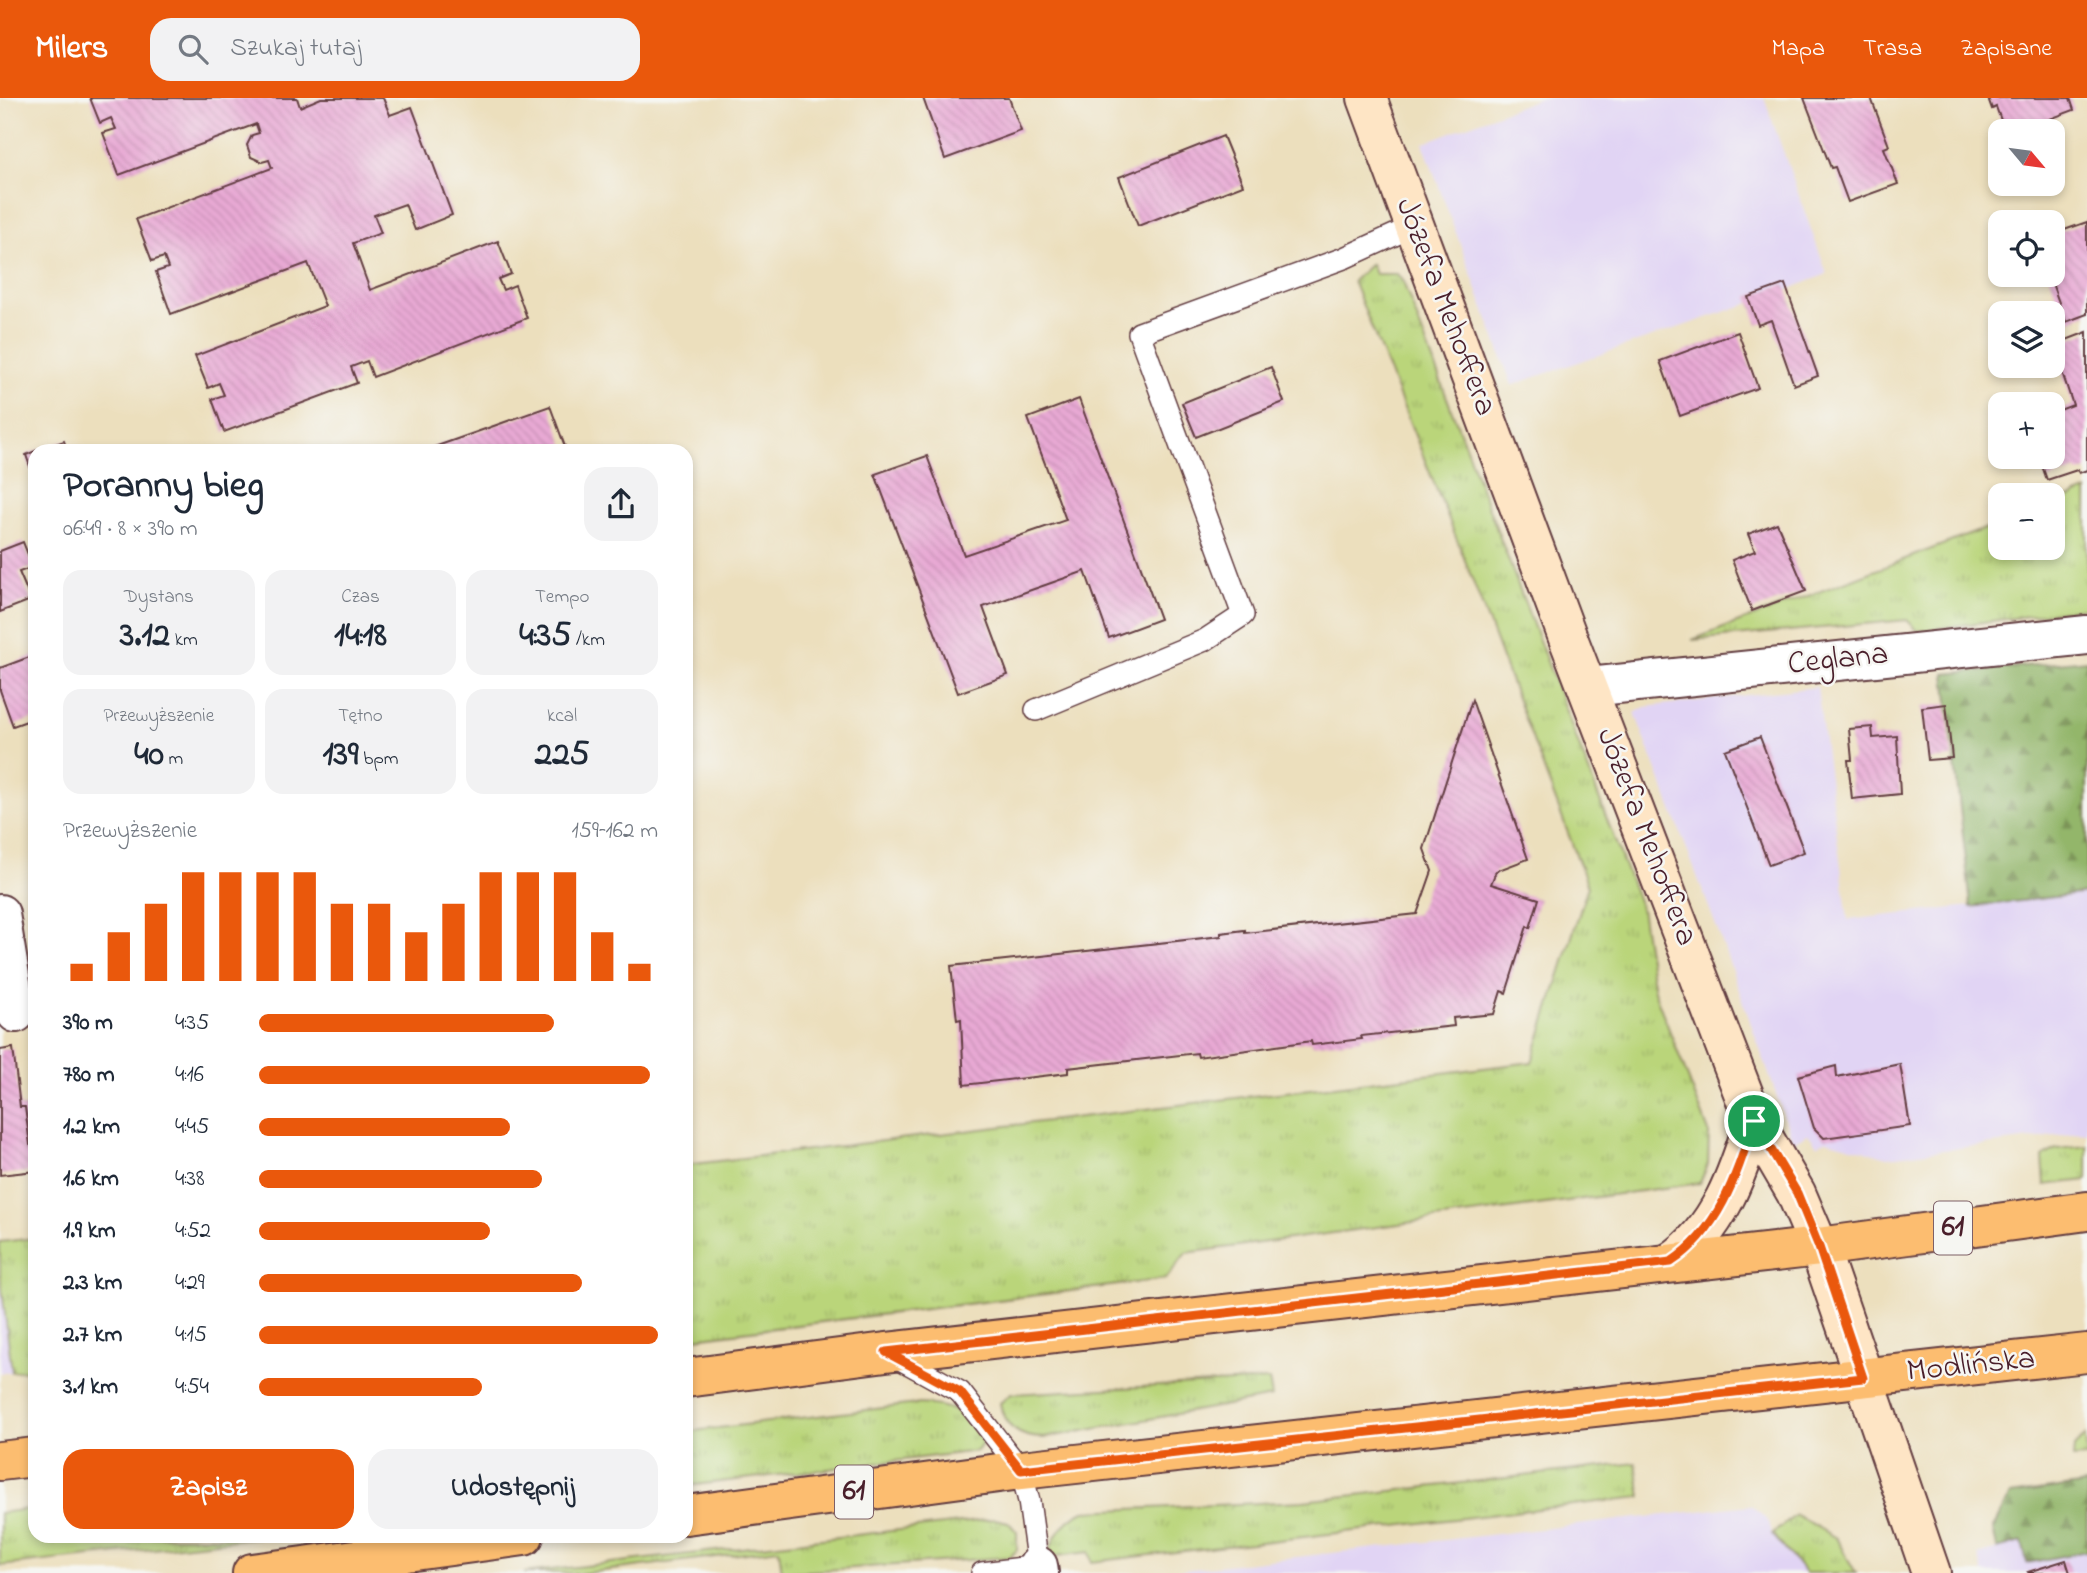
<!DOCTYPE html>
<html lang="pl">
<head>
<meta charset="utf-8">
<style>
  body { margin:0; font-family:"Indie Flower",sans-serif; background:#f2f2f3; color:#1f2937; height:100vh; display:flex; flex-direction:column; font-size:26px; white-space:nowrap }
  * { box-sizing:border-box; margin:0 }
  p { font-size:23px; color:#747a83 }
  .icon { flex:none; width:38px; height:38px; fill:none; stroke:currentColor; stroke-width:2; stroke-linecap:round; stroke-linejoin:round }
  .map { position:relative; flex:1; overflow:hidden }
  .side { position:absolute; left:28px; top:346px; width:665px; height:1099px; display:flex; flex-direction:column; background:#fff; border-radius:21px; box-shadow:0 4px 10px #0003 }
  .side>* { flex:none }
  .needle { width:46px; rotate:119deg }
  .tools { position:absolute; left:1988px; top:21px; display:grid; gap:14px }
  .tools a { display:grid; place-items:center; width:77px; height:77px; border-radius:14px; background:#fff; box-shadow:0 4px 10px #0003; font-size:35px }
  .pin { position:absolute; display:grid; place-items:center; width:60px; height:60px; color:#fff; margin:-30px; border:4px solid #fff; border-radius:50%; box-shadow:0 2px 7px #0007 }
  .round { display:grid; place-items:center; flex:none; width:74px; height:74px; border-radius:21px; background:#f2f2f3 }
  .summary { display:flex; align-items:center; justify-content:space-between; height:119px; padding:0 35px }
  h1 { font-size:38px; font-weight:700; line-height:52px }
  .figures { display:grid; grid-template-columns:repeat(3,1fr); gap:10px; height:119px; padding:7px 35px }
  .figures div { display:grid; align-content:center; border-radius:18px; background:#f2f2f3; text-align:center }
  .figures b { font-size:35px; font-weight:700 }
  .figures small { font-size:19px; font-weight:400 }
  .figures p { font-size:19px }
  .chart { height:196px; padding:14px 35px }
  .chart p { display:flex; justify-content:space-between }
  .chart svg { width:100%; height:126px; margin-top:7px; stroke:#ea580c; stroke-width:6 }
  .button { display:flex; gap:14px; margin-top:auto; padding:14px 35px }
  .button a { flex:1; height:80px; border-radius:21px; background:#ea580c; color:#fff; font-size:28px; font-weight:700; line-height:80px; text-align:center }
  .button a+a { background:#f2f2f3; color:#1f2937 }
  ul { padding:0 35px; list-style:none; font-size:23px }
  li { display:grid; grid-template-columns:112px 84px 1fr; align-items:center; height:52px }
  li i { height:18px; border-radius:9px; background:#ea580c }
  header { display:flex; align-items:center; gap:42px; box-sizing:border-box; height:98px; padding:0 35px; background:#ea580c; color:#fff }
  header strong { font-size:33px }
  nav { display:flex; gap:38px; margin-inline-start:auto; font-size:24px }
  .search { width:490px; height:63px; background:#f2f2f3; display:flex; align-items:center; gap:18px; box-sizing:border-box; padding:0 24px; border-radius:21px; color:#747a83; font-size:26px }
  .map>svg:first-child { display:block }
  .built { fill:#e1d4f4 }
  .grass { fill:url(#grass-tufts); stroke:#827a52; stroke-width:2 }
  .forest { fill:url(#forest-firs); stroke:#6e6a4a; stroke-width:2 }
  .building { fill:url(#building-back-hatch) }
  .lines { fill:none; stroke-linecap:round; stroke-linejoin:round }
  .lane-casing { stroke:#623c41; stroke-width:24 }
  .street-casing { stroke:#623c41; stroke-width:42 }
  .secondary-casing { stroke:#623c41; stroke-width:42 }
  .primary-casing { stroke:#623c41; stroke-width:42 }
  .lane { stroke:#fff; stroke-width:21 }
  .street { stroke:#fff; stroke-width:38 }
  .secondary { stroke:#fee5c5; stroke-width:38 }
  .primary { stroke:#fcbd6f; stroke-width:38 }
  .route-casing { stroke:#fff; stroke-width:14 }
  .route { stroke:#ea580c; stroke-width:9 }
  .labels { text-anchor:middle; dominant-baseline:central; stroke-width:5; stroke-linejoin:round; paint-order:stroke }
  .shield { fill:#f6f6f2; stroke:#7e6067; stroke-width:2 }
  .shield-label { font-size:30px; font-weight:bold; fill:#4a1f2b }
  .street-label { font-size:32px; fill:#4a1f2b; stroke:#f6f6f2 }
</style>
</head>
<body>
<header>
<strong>Milers</strong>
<div class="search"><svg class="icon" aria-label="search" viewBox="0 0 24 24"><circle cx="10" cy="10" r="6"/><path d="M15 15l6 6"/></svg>Szukaj tutaj</div>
<nav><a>Mapa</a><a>Trasa</a><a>Zapisane</a></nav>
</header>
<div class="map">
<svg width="2087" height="1475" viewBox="0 0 2087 1475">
  <defs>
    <pattern id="grass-tufts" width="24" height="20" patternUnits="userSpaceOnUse" patternTransform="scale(1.75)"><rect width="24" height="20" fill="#bad57a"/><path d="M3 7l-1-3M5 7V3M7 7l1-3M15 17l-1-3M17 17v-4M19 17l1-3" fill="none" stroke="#a1b66a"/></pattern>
    <pattern id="forest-firs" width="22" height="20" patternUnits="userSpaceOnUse" patternTransform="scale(1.75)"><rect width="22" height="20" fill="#93b66a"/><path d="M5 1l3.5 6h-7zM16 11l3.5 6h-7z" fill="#7a9357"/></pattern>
    <pattern id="building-back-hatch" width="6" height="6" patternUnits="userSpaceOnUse" patternTransform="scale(1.75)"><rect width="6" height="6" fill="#e8a9d4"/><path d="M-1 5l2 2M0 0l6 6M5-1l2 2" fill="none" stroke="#c891b6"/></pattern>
  </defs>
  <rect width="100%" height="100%" fill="#f6f6f2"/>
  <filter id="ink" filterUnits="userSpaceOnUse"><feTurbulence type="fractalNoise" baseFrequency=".0143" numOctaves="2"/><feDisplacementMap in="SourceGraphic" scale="14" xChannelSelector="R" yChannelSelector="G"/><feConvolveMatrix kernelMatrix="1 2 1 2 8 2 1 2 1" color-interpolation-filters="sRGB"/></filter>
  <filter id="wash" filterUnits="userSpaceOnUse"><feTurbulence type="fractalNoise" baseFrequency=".00686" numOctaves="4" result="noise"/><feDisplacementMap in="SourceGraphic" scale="28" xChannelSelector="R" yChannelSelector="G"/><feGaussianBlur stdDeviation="1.57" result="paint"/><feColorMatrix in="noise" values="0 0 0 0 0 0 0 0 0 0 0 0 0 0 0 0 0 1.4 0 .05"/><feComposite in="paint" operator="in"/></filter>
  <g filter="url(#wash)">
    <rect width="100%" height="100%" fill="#ecdfbd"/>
    <g class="built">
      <polygon points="1540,0 1764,0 1827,176 1787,192 1784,186 1748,199 1750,205 1512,287 1423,45"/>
      <polygon points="1817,589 1848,822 2087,795 2087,1034 1888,1059 1826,1042 1817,1047 1808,1036 1793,1044 1718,833 1635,615 1645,609"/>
      <polygon points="0,1175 12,1274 0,1275"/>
      <polygon points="1751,1407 1769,1424 1772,1436 1805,1475 1157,1475"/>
      <polygon points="2022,1444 2027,1465 2087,1452 2087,1475 1983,1475 1978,1457"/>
    </g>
    <g class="grass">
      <polygon points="1371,166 1375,176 1397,176 1403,184 1641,811 1654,893 1709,1034 1708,1066 1700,1085 1186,1155 1166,1181 686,1241 686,1067 1532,964 1588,788 1463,457 1353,183"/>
      <polygon points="2087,393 2087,510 1918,533 1907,522 1692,542 2000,425 2000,450 2053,450 2053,406"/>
      <polygon points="2087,1048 2087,1082 2045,1087 2043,1059 2056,1051"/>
      <polygon points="35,1140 35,1271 12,1274 0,1175 0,1144"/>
      <path d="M1269 1282 1272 1299 1044 1340C1021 1340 1004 1331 1000 1305L1011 1296Z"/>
      <path d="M916 1306C942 1306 981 1314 982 1346L977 1353 686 1388V1334Z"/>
      <polygon points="2085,1338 2087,1359 2073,1360 2074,1349"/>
      <path d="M1636 1365 1641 1399 1092 1464 1089 1454 1048 1459C1053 1437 1064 1423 1084 1413L1303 1403Z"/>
      <polygon points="35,1410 35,1438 261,1439 0,1468 0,1415"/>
      <polygon points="1796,1417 1836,1440 1856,1475 1805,1475 1772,1436"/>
      <polygon points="995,1421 1008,1424 1017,1434 1017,1452 1010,1459 782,1475 779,1451 586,1475 524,1475"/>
    </g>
    <g class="forest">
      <polygon points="2087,562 2087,795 1971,809 1945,576"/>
      <polygon points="2087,1386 2087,1453 2027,1465 2022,1444 1997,1451 1993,1430 2010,1397"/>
    </g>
    <g id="blocks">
      <g class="building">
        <polygon points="90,0 297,0 300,9 321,0 383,0 390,17 412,9 452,117 415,132 405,106 374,117 381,135 353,145 370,192 498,143 511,176 498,181 503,192 515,187 527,220 373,279 367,263 351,269 357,285 224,334 212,301 224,297 219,285 208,290 195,258 325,208 308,165 171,216 156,174 168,170 164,159 152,163 136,121 272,70 269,62 262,64 251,59 247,47 252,37 259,35 256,26 119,77 103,35 116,31 111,20 100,25"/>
        <polygon points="923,0 1009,0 1021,33 945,61"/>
        <polygon points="1804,0 1871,0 1889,48 1884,50 1898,86 1848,104 1835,69 1831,70"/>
        <polygon points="1988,0 2070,0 2074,12 2018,33 2005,33 1996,9 1992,11"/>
        <polygon points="1223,38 1243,87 1138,128 1119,79"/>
        <polygon points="2087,124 2087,216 2066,224 2049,177 2053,177 2053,136"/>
        <polygon points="1785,186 1818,278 1794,287 1771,222 1758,227 1748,199"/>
        <polygon points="1738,234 1758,290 1680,318 1660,263"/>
        <polygon points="2087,234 2087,372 2079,375 2077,372 2047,382 2039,359 2053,359 2053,322 2059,320 2057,313 2073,307 2053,247"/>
        <polygon points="1271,269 1284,304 1196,339 1182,305"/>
        <polygon points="1079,301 1160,521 1109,540 1085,473 983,509 1008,577 958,595 875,376 927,358 964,457 1066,422 1028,320"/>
        <polygon points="550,308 567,354 423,354 423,353"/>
        <polygon points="64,343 68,354 36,354 36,353"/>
        <polygon points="35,353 35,382 26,357"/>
        <polygon points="1777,425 1806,493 1752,513 1732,462 1755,453 1748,436"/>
        <polygon points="23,444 33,469 19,474 31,502 0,514 0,453"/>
        <polygon points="35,557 35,620 13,628 0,592 0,570"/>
        <polygon points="1472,602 1528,761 1496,773 1491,786 1539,801 1530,830 1527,828 1506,895 1501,893 1494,916 1453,920 1454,928 1361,938 1362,941 1312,947 1311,943 1198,959 1197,955 1068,970 1068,975 964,987 961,921 957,922 951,868 1221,838 1221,835 1245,832 1245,835 1417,816 1432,773 1424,751"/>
        <polygon points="1946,606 1952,660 1928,662 1922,609"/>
        <polygon points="1872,629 1873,640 1897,638 1900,696 1852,701 1848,662 1852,662 1849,631"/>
        <polygon points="1760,639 1804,754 1769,767 1725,652"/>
        <polygon points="13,950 20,1009 25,1009 30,1047 35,1046 35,1073 0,1077 0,952"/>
        <polygon points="1900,966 1910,1028 1824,1040 1814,1030 1798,978 1836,968 1837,979"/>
        <polygon points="2066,1462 2070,1475 2029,1475 2028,1474"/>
      </g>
    </g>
  </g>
  <g filter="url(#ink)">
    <use href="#blocks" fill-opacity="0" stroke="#623c41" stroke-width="2"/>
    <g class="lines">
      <g class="lane-casing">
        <g id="lane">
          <polyline points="1036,612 1205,542 1243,517 1139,235 1344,160 1414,128"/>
          <polyline points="893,1257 960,1294 1021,1372 1029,1403 1038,1468 982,1475"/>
        </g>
      </g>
      <g class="street-casing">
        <g id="street">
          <polyline points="1589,589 2087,537"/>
          <polyline points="0,816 16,915"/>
          <polyline points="1038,1468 1039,1475"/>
        </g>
      </g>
      <g class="secondary-casing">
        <g id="secondary">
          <polyline points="1367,0 1568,540 1754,1023 1796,1095 1819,1149 1931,1475"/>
          <path d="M1671 1164C1719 1132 1738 1075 1754 1023"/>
        </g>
      </g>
      <g class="primary-casing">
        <g id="primary">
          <polyline points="686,1280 886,1254 1819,1149 2087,1113"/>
          <polyline points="0,1363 35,1359"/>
          <polyline points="686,1417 1021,1372 2087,1255"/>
          <polyline points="252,1475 524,1438"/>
        </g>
      </g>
      <use href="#lane" class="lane"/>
      <use href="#street" class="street"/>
      <use href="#secondary" class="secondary"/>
      <use href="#primary" class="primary"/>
    </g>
  </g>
  <g class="lines" filter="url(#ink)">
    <g class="route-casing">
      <path id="route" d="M1754 1023 1797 1095 1819 1149 1863 1280 1021 1372 960 1294 886 1254 1671 1164C1720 1132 1737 1075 1754 1023Z"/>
    </g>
    <use href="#route" class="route"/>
  </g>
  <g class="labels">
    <g class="shield">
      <rect x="1934" y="1103.5" width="38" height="53" rx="5"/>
      <rect x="835" y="1367.5" width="38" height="53" rx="5"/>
    </g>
    <g class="shield-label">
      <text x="1953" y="1130">61</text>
      <text x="854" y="1394">61</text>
    </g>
    <g class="street-label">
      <text transform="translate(1445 209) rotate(69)">Józefa Mehoffera</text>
      <text transform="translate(1838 562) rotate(-6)">Ceglana</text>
      <text transform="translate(1646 739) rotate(69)">Józefa Mehoffera</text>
      <text transform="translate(1971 1268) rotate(-6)">Modlińska</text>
    </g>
  </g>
</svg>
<div class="tools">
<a><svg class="needle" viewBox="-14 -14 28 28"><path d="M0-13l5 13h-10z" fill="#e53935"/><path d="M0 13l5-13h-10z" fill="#747a83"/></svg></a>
<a><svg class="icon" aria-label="locate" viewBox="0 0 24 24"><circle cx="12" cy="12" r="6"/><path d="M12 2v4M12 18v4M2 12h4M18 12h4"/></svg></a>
<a><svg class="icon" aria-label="layers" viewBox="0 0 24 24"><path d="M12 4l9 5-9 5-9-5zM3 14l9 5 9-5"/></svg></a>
<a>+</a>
<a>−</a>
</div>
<div class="pin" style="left:1754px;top:1023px;background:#1e9e55"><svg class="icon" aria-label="arrive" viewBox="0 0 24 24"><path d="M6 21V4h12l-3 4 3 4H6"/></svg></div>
<section class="side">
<div class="summary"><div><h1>Poranny bieg</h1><p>06:49 · 8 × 390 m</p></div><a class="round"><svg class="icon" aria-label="share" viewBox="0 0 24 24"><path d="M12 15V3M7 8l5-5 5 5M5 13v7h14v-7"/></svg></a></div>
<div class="figures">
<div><p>Dystans</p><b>3.12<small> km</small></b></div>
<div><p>Czas</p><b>14:18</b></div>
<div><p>Tempo</p><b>4:35<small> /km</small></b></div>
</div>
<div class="figures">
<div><p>Przewyższenie</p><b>40<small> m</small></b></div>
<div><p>Tętno</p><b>139<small> bpm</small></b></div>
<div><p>kcal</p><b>225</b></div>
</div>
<div class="chart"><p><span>Przewyższenie</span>159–162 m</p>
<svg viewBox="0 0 160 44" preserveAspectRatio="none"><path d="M5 44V38M15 44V27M25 44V17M35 44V6M45 44V6M55 44V6M65 44V6M75 44V17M85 44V17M95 44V27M105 44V17M115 44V6M125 44V6M135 44V6M145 44V27M155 44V38"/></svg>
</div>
<ul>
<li><b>390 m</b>4:35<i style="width:74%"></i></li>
<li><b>780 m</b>4:16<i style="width:98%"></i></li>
<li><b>1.2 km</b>4:45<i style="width:63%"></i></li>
<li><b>1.6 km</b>4:38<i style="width:71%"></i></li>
<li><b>1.9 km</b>4:52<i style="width:58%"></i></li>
<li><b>2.3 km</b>4:29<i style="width:81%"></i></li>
<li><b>2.7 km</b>4:15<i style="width:100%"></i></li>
<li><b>3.1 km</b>4:54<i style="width:56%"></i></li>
</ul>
<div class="button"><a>Zapisz</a><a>Udostępnij</a></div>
</section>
</div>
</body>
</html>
